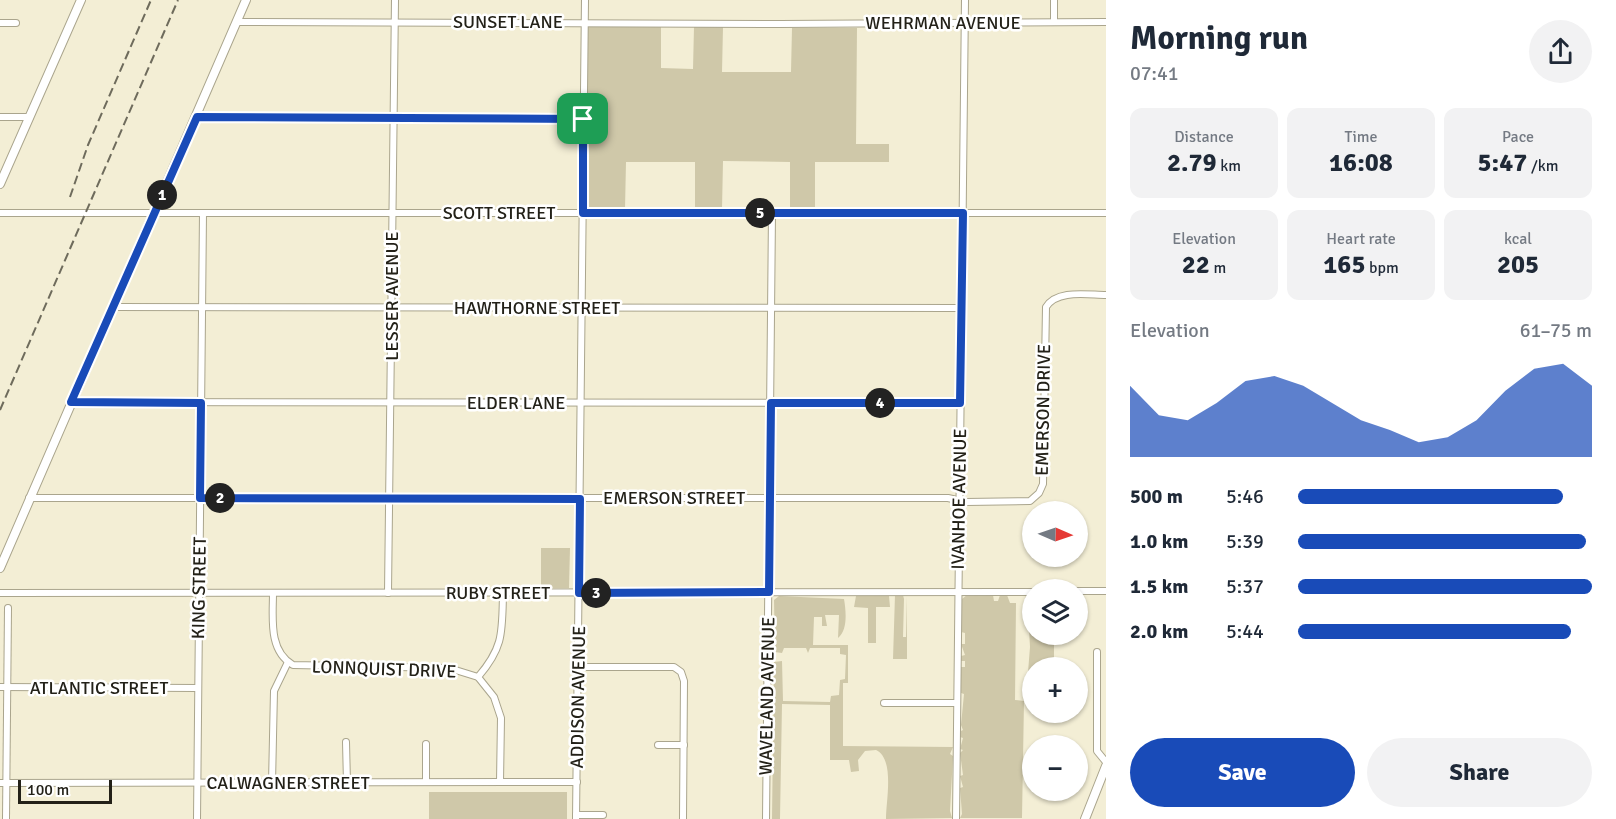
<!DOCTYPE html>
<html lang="en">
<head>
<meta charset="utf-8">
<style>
  body { margin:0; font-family:Signika,sans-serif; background:#f2f2f3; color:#1f2937; height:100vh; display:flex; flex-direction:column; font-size:22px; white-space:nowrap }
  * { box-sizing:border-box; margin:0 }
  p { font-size:20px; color:#747a83 }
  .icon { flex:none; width:33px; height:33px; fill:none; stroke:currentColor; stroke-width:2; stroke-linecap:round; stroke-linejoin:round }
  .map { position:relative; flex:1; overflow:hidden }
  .sheet { display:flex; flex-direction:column; background:#fff; width:510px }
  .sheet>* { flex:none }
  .needle { width:39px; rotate:92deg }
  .buttons { position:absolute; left:1022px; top:501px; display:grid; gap:12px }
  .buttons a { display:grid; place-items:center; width:66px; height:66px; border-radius:50%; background:#fff; box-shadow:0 2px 4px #0004; font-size:30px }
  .scale { position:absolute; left:18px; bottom:15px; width:94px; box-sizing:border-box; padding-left:6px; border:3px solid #232118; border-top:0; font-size:16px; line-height:21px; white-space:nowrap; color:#232118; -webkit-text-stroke:4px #fff; paint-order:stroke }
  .pin { position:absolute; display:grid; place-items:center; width:51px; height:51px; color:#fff; margin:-26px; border-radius:12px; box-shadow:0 3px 9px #0006 }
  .km { position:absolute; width:30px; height:30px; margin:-15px; border-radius:50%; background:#222; color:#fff; font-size:16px; line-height:30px; text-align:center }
  .round { display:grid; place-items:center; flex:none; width:63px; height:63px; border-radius:32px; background:#f2f2f3 }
  .summary { display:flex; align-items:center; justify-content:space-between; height:102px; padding:0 24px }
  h1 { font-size:33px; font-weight:700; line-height:45px }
  .stats { display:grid; grid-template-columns:repeat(3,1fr); gap:9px; height:102px; padding:6px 24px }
  .stats div { display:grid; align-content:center; border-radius:12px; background:#f2f2f3; text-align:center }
  .stats b { font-size:26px; font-weight:700 }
  .stats small { font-size:16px; font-weight:400 }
  .stats p { font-size:16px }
  .chart { height:168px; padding:12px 24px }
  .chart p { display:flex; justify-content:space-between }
  .chart svg { width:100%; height:108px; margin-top:6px; fill:#194bb8; opacity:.7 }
  .button { display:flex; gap:12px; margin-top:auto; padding:12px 24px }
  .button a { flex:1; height:69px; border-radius:36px; background:#194bb8; color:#fff; font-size:24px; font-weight:700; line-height:69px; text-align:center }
  .button a+a { background:#f2f2f3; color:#1f2937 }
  ul { padding:0 24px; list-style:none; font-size:20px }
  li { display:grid; grid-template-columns:96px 72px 1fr; align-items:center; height:45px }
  li i { height:15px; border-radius:8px; background:#194bb8 }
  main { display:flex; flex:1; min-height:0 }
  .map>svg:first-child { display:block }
  .green { fill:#cfc8a9 }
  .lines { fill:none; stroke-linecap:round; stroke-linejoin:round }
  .street-casing { stroke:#aaa58d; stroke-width:8 }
  .secondary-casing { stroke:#aaa58d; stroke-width:10 }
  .street { stroke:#fff; stroke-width:6 }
  .secondary { stroke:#fff; stroke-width:8 }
  .rail { stroke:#6e6b5c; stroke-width:2; stroke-dasharray:9 4.5; stroke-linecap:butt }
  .route-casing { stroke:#fff; stroke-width:12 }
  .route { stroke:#194bb8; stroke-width:8 }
  .labels { text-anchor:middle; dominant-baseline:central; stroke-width:5; stroke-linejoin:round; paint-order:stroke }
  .street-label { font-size:18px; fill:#232118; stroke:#fff }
</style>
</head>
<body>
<main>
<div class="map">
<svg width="1106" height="819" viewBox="0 0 1106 819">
  <rect width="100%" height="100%" fill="#f3eed5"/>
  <g class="green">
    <polygon points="588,27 661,27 661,68 693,69 694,27 723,27 722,72 791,72 792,28 857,28 856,144 889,144 889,162 815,162 815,208 790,208 790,162 723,161 722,209 695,209 695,162 626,162 625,209 587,209"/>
    <polygon points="541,548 570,548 569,588 541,588"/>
    <polygon points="895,595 903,595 904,599 903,637 906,637 907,596 907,659 893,659"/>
    <polygon points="967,595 993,595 994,601 998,601 1000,595 1007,595 1010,603 1016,603 1015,700 1024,701 1022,818 960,818 962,814 960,788 963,787 960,776 963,775 960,753 963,750 960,749 963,738 960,737 961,731 963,730 961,725 964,694 961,693 961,667 965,667 965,661 961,661 961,656 965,655 961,644 965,644 965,633 961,632 962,599"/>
    <polygon points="1032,595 1032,634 1054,635 1054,667 1032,668 1032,685 1027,685 1030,647 1028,611 1023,610 1026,595"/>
    <path d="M779 596 844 599C846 611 848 630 838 638L839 615H825L827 626H822V617H814L813 645H848V683H843V746L953 747 950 754 953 756 950 811 952 818 886 819C886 800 895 759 876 750L865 751 858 760 859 771 851 772 849 760H830V705L782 704 780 819H772L774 662 782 661 783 701 830 702 831 696 839 695 840 680 845 679 846 655 840 654V648H810L808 653 806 648H784L782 653 775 652 774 600Z"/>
    <polygon points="856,596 889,596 890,607 876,607 876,643 868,643 868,608 854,607"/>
    <rect x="429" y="792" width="138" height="27"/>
  </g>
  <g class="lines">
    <g class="street-casing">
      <g id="street">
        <polyline points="236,22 780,24 1106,22"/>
        <polyline points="1054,22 1054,0"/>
        <polyline points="0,23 16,23"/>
        <polyline points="0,117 30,117"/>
        <polyline points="197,117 583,119"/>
        <polyline points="0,213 1106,213"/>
        <polyline points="112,307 961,308"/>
        <polyline points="71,402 960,403"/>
        <path d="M29 498H948L966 502 1030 501 1039 493 1043 484 1046 307C1057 289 1088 295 1106 295"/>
        <polyline points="1077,591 1106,591"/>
        <polyline points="0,593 1032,592"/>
        <path d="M273 593C273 617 268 651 293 665L449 668 478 677 494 697 501 718 500 782"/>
        <polyline points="388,593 395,0"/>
        <polyline points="1097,652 1097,751 1106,762"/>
        <polyline points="578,667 674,667 681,672 684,681 683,819"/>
        <path d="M478 677C504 647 502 632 503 593"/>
        <polyline points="0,687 198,688"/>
        <polyline points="884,703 957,703"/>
        <polyline points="346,742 347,783"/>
        <polyline points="426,744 426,782"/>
        <polyline points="658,745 684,745"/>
        <polyline points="0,783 577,782"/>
        <polyline points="272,783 274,691 288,662"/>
        <polyline points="576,815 603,815"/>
        <polyline points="6,819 8,608"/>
        <polyline points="197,819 203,213"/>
        <polyline points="576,819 585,0"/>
        <polyline points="766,819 772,213"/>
        <polyline points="956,819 965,0"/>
      </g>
    </g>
    <g class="secondary-casing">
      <g id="secondary">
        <polyline points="0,184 81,0"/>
        <polyline points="0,568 246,0"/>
        <polyline points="1085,819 1106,766"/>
      </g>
    </g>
    <use href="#street" class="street"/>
    <use href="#secondary" class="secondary"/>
    <g class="rail">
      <polyline points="70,197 88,145 151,0"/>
      <polyline points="0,410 178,0"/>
    </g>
  </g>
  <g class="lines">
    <g class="route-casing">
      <polygon id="route" points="197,117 583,119 583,213 963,213 960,403 771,403 769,592 579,593 580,499 200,498 201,403 71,402"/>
    </g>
    <use href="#route" class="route"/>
  </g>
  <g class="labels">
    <g class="street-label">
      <text x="508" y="22">SUNSET LANE</text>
      <text x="943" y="23">WEHRMAN AVENUE</text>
      <text x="499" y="213">SCOTT STREET</text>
      <text transform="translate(392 296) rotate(-90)">LESSER AVENUE</text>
      <text x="537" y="308">HAWTHORNE STREET</text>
      <text x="516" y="403">ELDER LANE</text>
      <text transform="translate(1043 410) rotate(-89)">EMERSON DRIVE</text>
      <text x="674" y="498">EMERSON STREET</text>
      <text transform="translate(959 499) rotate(-89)">IVANHOE AVENUE</text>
      <text transform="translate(199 588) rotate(-89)">KING STREET</text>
      <text x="498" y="593">RUBY STREET</text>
      <text transform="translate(384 669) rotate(2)">LONNQUIST DRIVE</text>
      <text x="99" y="688">ATLANTIC STREET</text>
      <text transform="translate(767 696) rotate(-89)">WAVELAND AVENUE</text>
      <text transform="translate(578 697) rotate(-89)">ADDISON AVENUE</text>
      <text x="288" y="783">CALWAGNER STREET</text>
    </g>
  </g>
</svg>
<div class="buttons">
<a><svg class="needle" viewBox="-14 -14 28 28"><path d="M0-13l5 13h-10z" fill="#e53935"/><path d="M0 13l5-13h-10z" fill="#747a83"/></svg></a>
<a><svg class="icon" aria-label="layers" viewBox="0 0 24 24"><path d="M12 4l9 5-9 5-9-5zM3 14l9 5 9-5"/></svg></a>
<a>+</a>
<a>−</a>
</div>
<div class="scale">100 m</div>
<div class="pin" style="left:583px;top:119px;background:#1e9e55"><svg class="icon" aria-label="arrive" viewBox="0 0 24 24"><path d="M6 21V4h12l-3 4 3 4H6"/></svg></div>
<b class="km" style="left:162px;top:195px">1</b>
<b class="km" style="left:220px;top:498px">2</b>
<b class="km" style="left:596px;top:593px">3</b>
<b class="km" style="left:880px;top:403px">4</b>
<b class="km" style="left:760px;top:213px">5</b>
</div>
<section class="sheet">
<div class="summary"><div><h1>Morning run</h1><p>07:41</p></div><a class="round"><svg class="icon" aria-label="share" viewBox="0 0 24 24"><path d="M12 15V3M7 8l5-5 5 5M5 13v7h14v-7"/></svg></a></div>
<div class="stats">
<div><p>Distance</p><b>2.79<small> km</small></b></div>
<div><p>Time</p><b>16:08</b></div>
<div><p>Pace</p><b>5:47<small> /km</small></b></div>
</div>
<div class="stats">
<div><p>Elevation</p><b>22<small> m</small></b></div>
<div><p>Heart rate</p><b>165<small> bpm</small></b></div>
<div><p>kcal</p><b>205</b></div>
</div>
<div class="chart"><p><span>Elevation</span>61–75 m</p>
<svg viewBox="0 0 160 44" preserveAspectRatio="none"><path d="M0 44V15L10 27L20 29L30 22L40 13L50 11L60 15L70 22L80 29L90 33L100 38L110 36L120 29L130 17L140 8L150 6L160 15V44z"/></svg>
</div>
<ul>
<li><b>500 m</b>5:46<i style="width:90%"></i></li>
<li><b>1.0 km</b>5:39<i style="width:98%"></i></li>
<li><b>1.5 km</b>5:37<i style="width:100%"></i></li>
<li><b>2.0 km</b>5:44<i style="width:93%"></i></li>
</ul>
<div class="button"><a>Save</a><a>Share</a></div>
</section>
</main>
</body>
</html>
